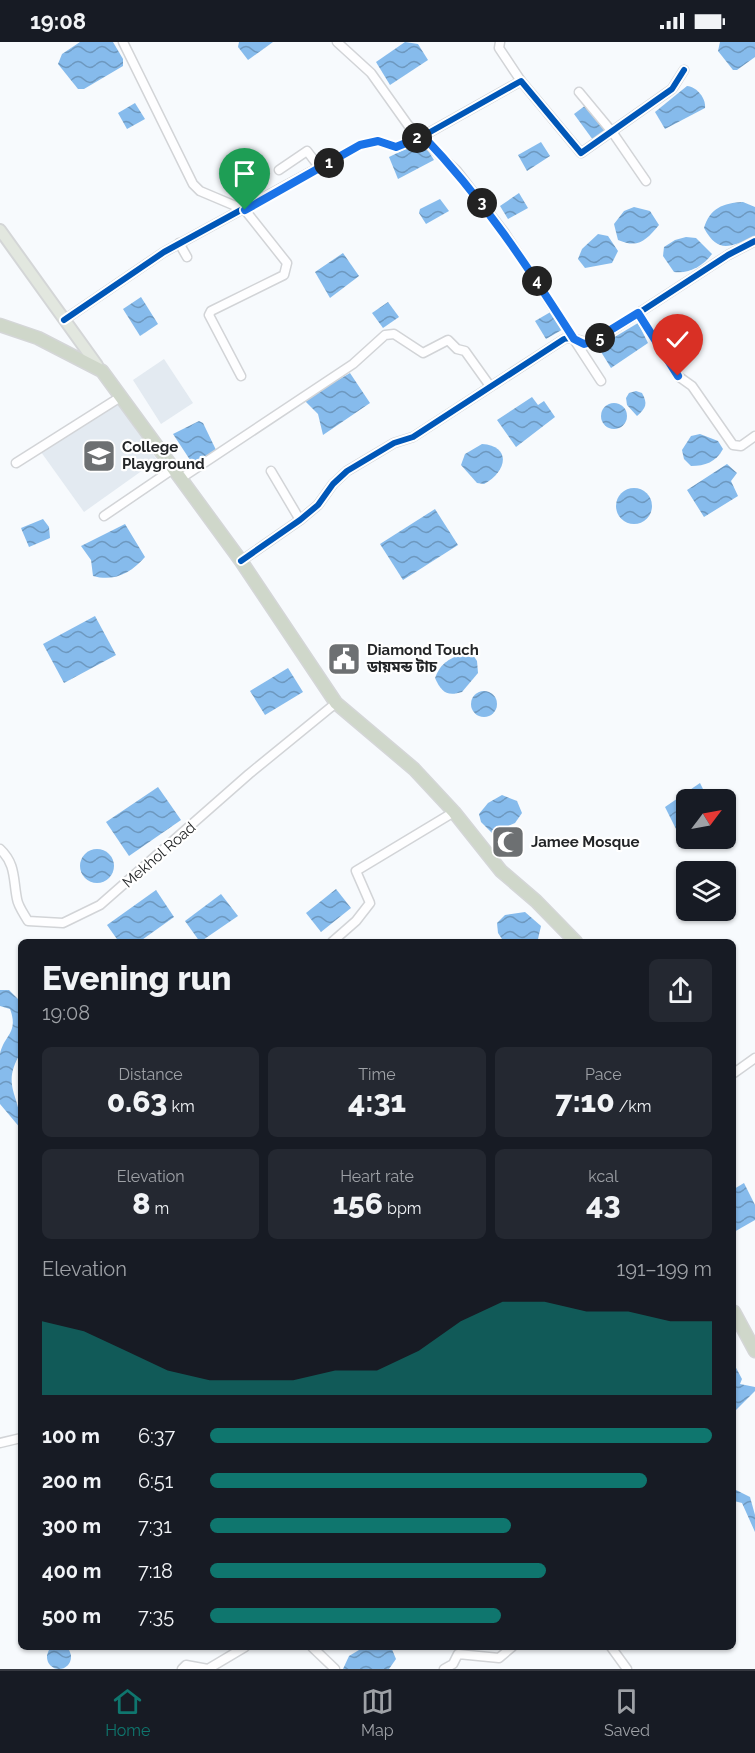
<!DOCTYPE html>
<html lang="en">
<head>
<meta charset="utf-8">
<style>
  body { margin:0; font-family:Raleway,"Noto Sans Bengali",sans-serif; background:#242831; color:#f1f3f6; height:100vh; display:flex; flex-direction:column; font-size:22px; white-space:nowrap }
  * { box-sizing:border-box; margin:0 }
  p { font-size:20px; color:#9ea1a6 }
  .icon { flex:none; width:33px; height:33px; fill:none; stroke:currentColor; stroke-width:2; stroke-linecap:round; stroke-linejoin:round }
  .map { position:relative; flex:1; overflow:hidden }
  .details { position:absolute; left:18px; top:897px; width:718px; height:711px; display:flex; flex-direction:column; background:#171b24; border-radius:9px; box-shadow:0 2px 4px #0004 }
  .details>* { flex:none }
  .needle { width:39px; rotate:58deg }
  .controls { position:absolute; left:676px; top:747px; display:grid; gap:12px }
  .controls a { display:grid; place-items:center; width:60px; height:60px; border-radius:9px; background:#171b24; box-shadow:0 2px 4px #0004; font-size:30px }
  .pin { position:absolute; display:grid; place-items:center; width:51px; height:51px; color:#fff; margin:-62px -26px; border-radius:50% 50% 50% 0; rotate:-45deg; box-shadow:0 0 6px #0007 }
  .pin .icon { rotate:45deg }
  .km { position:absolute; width:30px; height:30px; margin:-15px; border-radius:50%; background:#222; color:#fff; font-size:16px; line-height:30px; text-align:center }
  .round { display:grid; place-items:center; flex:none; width:63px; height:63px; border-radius:9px; background:#242831 }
  .headline { display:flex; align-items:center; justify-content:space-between; height:102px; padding:0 24px }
  h1 { font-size:33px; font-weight:800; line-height:45px }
  .stats { display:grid; grid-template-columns:repeat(3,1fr); gap:9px; height:102px; padding:6px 24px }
  .stats div { display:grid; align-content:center; border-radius:9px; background:#242831; text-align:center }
  .stats b { font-size:30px; font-weight:800 }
  .stats small { font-size:16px; font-weight:400 }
  .stats p { font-size:16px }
  .chart { height:168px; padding:12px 24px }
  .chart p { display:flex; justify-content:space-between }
  .chart svg { width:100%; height:108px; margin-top:6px; fill:#0f766e; opacity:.7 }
  ul { padding:0 24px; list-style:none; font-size:20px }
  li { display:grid; grid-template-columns:96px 72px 1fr; align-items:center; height:45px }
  li i { height:15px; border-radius:8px; background:#0f766e }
  .status { display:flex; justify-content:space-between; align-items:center; height:42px; padding:0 30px; background:#171b24; direction:ltr }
  .status svg { height:16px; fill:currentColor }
  .tabs { display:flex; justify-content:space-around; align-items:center; height:84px; border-top:2px solid #363941; background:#171b24; font-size:16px; color:#9ea1a6 }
  .tabs a { display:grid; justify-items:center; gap:3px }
  .tabs .on { color:#0f766e }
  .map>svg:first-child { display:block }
  .built { fill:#e3eaf1 }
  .water { fill:url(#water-waves) }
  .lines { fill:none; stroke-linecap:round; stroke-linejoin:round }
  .minor-casing { stroke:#d2d4d7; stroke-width:11 }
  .major-casing { stroke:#d4d6d7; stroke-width:14 }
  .highway-casing { stroke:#d4d6d7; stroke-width:15 }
  .minor { stroke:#fefeff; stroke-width:8 }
  .major { stroke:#e2e7df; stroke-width:10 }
  .highway { stroke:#cfd7ca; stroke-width:12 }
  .cycleway-casing { stroke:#fff; stroke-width:10 }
  .cycleway { stroke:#0057b8; stroke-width:6 }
  .route-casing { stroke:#fff; stroke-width:12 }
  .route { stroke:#1a73e8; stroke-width:8 }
  .labels { text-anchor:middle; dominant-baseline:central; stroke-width:4.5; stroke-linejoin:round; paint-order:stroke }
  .poi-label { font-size:15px; font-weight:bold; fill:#232527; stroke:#fff; text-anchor:start }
  .street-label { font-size:15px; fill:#232527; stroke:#fff }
</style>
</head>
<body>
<div class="status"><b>19:08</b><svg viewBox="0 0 49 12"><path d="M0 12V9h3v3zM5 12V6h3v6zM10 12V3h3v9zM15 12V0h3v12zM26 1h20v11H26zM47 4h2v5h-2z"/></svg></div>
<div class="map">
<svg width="755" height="1627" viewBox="0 0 755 1627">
  <defs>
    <pattern id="water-waves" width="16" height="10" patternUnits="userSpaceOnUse" patternTransform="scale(1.5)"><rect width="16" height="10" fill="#86bbec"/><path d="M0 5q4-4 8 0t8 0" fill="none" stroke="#6d98bf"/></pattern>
  </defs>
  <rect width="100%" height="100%" fill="#f7fafd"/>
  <g class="built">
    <polygon points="164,317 193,361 161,382 133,338"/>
    <polygon points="116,359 157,418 84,470 41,410"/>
  </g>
  <g class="water">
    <polygon points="80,0 113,0 123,17 123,24 84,47 78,47 58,22 62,12"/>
    <polygon points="239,0 273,0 248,18 238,5"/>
    <polygon points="405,0 418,2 428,18 390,43 376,20"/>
    <polygon points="720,0 755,0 755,15 737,28 733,28 718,9"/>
    <path d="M687 44C697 45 706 56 705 66L665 87 655 70Z"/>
    <polygon points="135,61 145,77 127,87 118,71"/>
    <polygon points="586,63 606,89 593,98 574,72"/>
    <polygon points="422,99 434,118 398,137 389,115"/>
    <polygon points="541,100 550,114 527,129 518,113"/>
    <polygon points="519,151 528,166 508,177 500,164"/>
    <polygon points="440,157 449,169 426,182 419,171 420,167"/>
    <path d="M743 160 755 165V195C730 204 719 213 704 186 710 166 723 161 743 160Z"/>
    <path d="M634 165 650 169 659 183C646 198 639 207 618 198L614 182 624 169Z"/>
    <polygon points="598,192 608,194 618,209 612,221 585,226 578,217 582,207"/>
    <path d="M686 195 696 196 712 212C703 224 689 232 674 230L663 214 664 205 675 198Z"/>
    <polygon points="343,211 359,234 330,256 315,230"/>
    <polygon points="141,255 158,282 140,294 123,267"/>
    <polygon points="388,260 399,275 383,286 372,271"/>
    <polygon points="554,268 565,286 546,297 535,279"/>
    <polygon points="638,281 648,301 611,326 598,305"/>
    <polygon points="350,331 370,361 323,393 318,372 304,358"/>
    <path d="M636 349 642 351C648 362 646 366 637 374L627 363 626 356 629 351Z"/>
    <polygon points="532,355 538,363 544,359 555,375 516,405 497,378"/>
    <circle cx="614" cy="374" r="13"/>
    <polygon points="199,379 203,381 217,410 194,424 173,392"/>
    <path d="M700 392 718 399 723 407C716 420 705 424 691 424L684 417 682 408 691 394Z"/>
    <path d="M482 402C512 404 507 430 484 442L477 441 461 423 465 412Z"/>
    <polygon points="727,422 737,431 731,439 738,454 704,475 687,448"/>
    <circle cx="634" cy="464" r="18"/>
    <polygon points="435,467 458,503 403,538 380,502"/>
    <polygon points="43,477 49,485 50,496 29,505 21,486"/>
    <path d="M125 482 145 515C131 531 114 540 93 534L91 518 81 504Z"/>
    <polygon points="95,574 116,613 64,641 43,602"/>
    <path d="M466 611 473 613 477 619 478 631 462 650C446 655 441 649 435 636 441 620 450 616 466 611Z"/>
    <polygon points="288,626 303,650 265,673 250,649"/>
    <circle cx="484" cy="662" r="13"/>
    <polygon points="700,741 708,757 687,758 687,795 681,797 665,765"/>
    <polygon points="158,745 181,778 129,814 106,780"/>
    <polygon points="502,753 517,759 522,771 515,781 492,791 481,780 479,772 488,761"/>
    <circle cx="97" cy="824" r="17"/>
    <polygon points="336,847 351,866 321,890 306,871"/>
    <polygon points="156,848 174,875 139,900 119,900 107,883"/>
    <polygon points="221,852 238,874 200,900 185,879"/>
    <polygon points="525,870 541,884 538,897 535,900 504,900 498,891 497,881 505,873"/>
    <path d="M0 948H9L21 960V1010C0 1045 21 1052 21 1087L0 1062C0 1047 0 1027 0 1012 4 993 19 991 10 967L0 964Z"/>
    <polygon points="744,1141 755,1163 755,1178 734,1190 734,1147"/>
    <polygon points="734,1322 742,1337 740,1342 755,1345 755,1349 734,1370"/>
    <polygon points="734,1447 750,1455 755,1473 755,1490 742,1461 734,1459"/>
    <circle cx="59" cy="1615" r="12"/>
    <polygon points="364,1605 391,1605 396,1617 389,1627 343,1627 349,1614"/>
  </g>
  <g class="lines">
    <g class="minor-casing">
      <g id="minor">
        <polyline points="123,0 193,142 200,149 245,168 287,221 284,233 211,269 209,273 241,334"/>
        <polyline points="337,0 371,31 408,83 457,129 504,190 601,339"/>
        <polyline points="500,0 499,6 521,39"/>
        <polyline points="579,50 613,91 646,139"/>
        <polyline points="279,128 307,109 320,126"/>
        <polyline points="179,201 187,215"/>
        <polyline points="638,271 678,334 692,344 733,403 741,404 755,394"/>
        <polyline points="64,278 164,210 360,103 378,99 396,105 423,94 521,39 581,111 672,47 684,28"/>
        <polyline points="16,421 122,354"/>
        <polyline points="271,429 300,478"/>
        <polyline points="180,437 353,322 385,293 394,292 423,311 448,298 457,307 465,309 490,344"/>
        <polyline points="104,474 173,427"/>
        <path d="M241 519 300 478 318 463 333 442 347 429 394 401 413 395 564 297C577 293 581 304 597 298L728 213 755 199"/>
        <path d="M0 807C16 822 13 837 17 857 18 864 24 872 28 879L63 881 100 863 249 732 336 661"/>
        <polyline points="332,900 356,879 370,861 356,829 454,770"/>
        <polyline points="734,1031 755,1016"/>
        <polyline points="0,1401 21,1396"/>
        <polyline points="312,1605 335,1627"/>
        <polyline points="611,1605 627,1627"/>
        <polyline points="182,1627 186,1623 208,1627 245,1605"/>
        <polyline points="444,1627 453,1622 458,1612 499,1616 512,1605"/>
      </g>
    </g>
    <g class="major-casing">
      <polyline id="major" points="0,188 97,323"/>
    </g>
    <g class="highway-casing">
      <g id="highway">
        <polyline points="0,283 38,296 102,329 241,519 336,661 414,727 454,770 501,829 536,859 576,900"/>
        <polyline points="734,1270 755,1309"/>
      </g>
    </g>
    <use href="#minor" class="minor"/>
    <use href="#major" class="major"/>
    <use href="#highway" class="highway"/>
    <g class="cycleway-casing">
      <g id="cycleway">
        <polyline points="64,278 164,210 360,103 378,99 396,105 423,94 521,39 581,111 672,47 684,28"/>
        <path d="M241 519 300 478 318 463 333 442 347 429 394 401 413 395 564 297C577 293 581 304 597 298L728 213 755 199"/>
      </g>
    </g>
    <use href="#cycleway" class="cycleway"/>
  </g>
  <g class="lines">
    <g class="route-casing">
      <path id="route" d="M245 168 360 103 378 99 396 105 423 94C482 155 528 225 574 297L584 302 591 300 638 271 678 334"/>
    </g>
    <use href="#route" class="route"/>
  </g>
  <defs>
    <g id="university-square" transform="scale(1.725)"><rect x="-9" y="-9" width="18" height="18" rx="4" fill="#6d7072" stroke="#fff"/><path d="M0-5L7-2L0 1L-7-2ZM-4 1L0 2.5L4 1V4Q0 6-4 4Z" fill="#fff"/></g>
    <g id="civic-square" transform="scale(1.725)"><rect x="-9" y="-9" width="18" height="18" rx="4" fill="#6d7072" stroke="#fff"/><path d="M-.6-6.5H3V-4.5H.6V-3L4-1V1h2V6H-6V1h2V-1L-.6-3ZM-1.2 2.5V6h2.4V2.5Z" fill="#fff"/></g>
    <g id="mosque-square" transform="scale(1.725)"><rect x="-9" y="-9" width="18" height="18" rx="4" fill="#6d7072" stroke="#fff"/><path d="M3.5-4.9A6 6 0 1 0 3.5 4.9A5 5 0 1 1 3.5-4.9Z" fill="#fff"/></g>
  </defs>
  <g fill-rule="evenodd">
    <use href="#university-square" x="99" y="414"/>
    <use href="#civic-square" x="344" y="617"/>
    <use href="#mosque-square" x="508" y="800"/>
  </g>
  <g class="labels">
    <g class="poi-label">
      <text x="122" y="405">College<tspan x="122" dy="17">Playground</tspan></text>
      <text x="367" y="608">Diamond Touch<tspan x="367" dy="17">ডায়মন্ড টাচ</tspan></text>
      <text x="531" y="800">Jamee Mosque</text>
    </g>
    <g class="street-label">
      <text transform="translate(159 813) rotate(-41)">Mekhol Road</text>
    </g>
  </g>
</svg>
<div class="controls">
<a><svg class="needle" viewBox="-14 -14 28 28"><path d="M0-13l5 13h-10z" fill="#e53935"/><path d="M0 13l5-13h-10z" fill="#9ea1a6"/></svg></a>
<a><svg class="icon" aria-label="layers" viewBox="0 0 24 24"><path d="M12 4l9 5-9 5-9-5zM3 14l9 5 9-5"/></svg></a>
</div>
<div class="pin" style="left:245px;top:168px;background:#1e9e55"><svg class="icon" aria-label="arrive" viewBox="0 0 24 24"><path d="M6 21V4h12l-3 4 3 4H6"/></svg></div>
<div class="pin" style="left:678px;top:334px;background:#d93025"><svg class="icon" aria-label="check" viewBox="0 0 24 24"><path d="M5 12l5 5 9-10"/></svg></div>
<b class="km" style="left:329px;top:121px">1</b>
<b class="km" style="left:417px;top:96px">2</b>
<b class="km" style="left:482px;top:161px">3</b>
<b class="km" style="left:537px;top:239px">4</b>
<b class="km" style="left:600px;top:296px">5</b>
<section class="details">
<div class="headline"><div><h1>Evening run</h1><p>19:08</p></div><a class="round"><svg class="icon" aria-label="share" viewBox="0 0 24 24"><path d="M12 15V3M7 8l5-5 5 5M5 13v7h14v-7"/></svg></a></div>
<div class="stats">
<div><p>Distance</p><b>0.63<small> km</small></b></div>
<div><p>Time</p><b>4:31</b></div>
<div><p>Pace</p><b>7:10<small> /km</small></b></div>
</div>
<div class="stats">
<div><p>Elevation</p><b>8<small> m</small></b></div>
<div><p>Heart rate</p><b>156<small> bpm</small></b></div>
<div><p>kcal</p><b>43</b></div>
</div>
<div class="chart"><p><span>Elevation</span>191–199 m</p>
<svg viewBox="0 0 160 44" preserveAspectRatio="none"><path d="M0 44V14L10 18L20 26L30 34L40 38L50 38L60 38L70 34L80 34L90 26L100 14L110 6L120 6L130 10L140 10L150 14L160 14V44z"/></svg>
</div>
<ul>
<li><b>100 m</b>6:37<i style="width:100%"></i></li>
<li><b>200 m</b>6:51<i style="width:87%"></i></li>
<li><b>300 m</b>7:31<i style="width:60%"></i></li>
<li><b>400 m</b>7:18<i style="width:67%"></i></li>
<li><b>500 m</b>7:35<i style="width:58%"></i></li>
</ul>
</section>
</div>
<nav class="tabs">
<a class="on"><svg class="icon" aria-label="home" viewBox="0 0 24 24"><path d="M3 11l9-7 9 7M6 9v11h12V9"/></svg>Home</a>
<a><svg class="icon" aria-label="map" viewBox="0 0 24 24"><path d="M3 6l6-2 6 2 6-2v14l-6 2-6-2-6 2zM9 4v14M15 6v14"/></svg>Map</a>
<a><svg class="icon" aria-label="saved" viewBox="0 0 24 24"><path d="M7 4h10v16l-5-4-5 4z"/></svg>Saved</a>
</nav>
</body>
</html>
